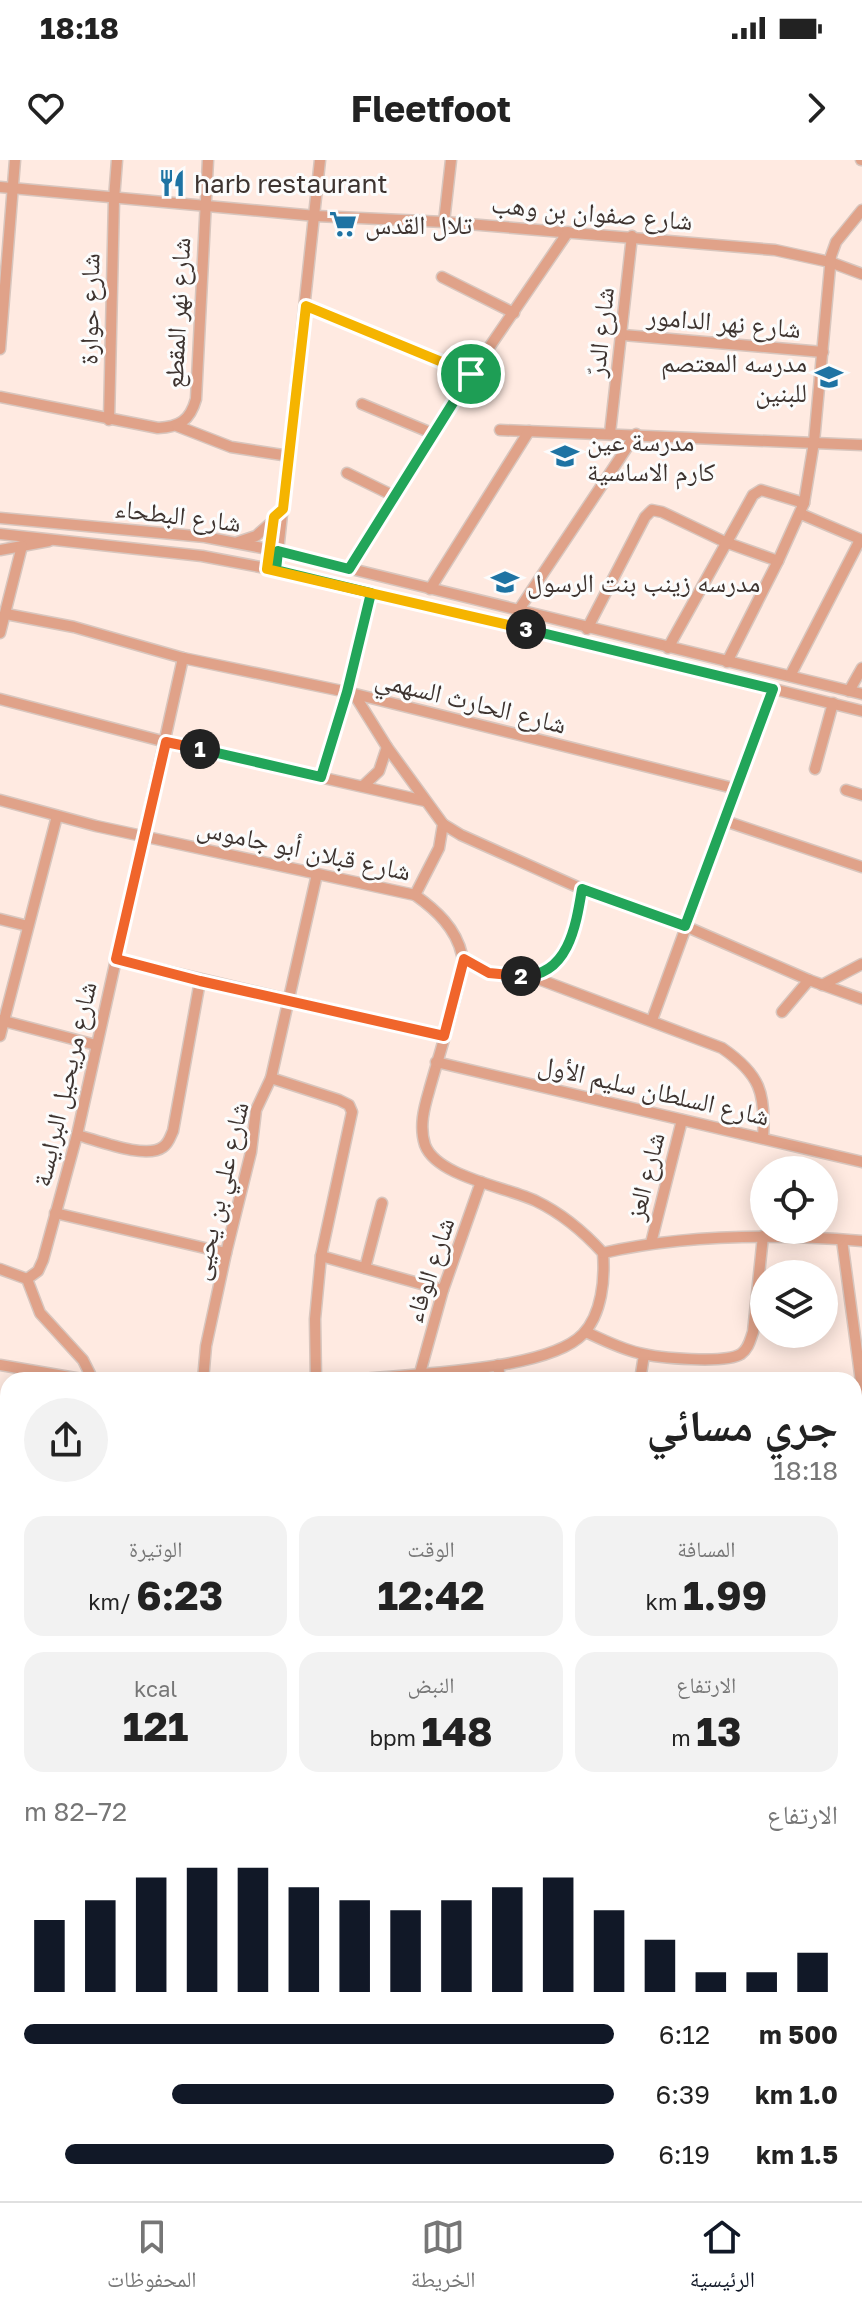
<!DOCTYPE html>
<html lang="ar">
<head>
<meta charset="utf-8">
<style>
  body { margin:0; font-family:"Golos Text","Noto Naskh Arabic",sans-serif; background:#f2f2f2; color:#222; direction:rtl; height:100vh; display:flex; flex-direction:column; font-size:30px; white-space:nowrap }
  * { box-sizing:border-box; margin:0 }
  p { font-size:26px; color:#767676 }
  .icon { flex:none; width:44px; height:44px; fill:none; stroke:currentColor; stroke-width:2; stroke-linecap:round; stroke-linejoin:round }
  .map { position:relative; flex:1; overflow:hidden; direction:ltr }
  .panel { position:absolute; left:0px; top:1212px; width:862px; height:830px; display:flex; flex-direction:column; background:#fff; border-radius:24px 24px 0 0; box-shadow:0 4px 20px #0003; direction:rtl }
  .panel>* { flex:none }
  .controls { position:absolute; left:750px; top:996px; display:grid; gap:16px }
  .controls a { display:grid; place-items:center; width:88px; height:88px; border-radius:50%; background:#fff; box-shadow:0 4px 20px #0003; font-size:40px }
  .pin { position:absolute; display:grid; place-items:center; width:68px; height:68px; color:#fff; margin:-34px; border:4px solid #fff; border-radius:50%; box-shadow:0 2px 8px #0007 }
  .km { position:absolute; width:40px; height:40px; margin:-20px; border-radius:50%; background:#222; color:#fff; font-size:22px; line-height:40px; text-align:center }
  .round { display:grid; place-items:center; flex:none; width:84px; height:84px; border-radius:42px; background:#f2f2f2 }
  .overview { display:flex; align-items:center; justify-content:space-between; height:136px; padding:0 24px }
  h1 { font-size:44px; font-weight:700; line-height:60px }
  .figures { display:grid; grid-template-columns:repeat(3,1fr); gap:12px; height:136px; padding:8px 24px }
  .figures div { display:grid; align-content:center; border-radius:20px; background:#f2f2f2; text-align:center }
  .figures b { font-size:40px; font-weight:700 }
  .figures small { font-size:22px; font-weight:400 }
  .figures p { font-size:22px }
  .chart { height:224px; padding:16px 24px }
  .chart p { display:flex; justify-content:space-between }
  .chart svg { width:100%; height:144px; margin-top:8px; stroke:#111827; stroke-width:6 }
  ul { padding:0 24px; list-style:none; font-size:26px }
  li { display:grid; grid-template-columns:128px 96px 1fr; align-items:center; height:60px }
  li i { height:20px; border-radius:10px; background:#111827 }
  .status { display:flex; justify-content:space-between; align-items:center; height:56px; padding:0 40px; background:#fff; direction:ltr }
  .status svg { height:22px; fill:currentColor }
  header { display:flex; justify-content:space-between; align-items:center; height:104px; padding:0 24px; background:#fff; font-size:36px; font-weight:700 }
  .tab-bar { display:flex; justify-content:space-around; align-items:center; height:112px; border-top:2px solid #e0e0e0; background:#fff; font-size:22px; color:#767676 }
  .tab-bar a { display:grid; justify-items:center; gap:4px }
  .tab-bar .current { color:#111827 }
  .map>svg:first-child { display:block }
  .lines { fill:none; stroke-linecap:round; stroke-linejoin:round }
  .minor-casing { stroke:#d8c6be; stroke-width:13 }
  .major-casing { stroke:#d8c6be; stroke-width:15 }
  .highway-casing { stroke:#d8c6be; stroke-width:17 }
  .minor { stroke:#e0a289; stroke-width:10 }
  .major { stroke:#c85b27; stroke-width:12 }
  .highway { stroke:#b04b19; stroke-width:14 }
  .split-1-casing { stroke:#fff; stroke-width:16 }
  .split-2-casing { stroke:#fff; stroke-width:16 }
  .split-3-casing { stroke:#fff; stroke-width:16 }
  .split-4-casing { stroke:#fff; stroke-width:16 }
  .split-1 { stroke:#22a559; stroke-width:10 }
  .split-2 { stroke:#f0652b; stroke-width:10 }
  .split-3 { stroke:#22a559; stroke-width:10 }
  .split-4 { stroke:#f5b400; stroke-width:10 }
  .labels { text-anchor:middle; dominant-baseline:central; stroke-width:6; stroke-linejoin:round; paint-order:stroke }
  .poi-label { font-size:26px; fill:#3e3430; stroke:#fcfcfc; text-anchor:start }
  .street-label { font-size:26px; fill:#3e3430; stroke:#fcfcfc }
</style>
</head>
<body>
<div class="status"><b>18:18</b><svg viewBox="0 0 49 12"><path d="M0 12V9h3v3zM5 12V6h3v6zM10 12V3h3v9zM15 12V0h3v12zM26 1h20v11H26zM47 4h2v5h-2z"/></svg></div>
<header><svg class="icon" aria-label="forward" viewBox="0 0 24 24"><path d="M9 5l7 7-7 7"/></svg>Fleetfoot<svg class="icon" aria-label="heart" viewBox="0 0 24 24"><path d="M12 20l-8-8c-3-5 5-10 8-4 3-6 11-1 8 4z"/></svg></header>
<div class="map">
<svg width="862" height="2041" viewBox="0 0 862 2041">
  <rect width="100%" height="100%" fill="#ffeae1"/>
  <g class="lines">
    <g class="minor-casing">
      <g id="minor">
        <polyline points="861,0 862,0"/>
        <polyline points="0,27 316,56 444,62 775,90 830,102 862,114"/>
        <polyline points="444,62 451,0"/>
        <polyline points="442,117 514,153"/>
        <polyline points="306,146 471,214"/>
        <polyline points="623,175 823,192"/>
        <polyline points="0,189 15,0"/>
        <path d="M0 237 158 268C179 267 190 261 196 239L208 0"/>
        <polyline points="362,244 434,274"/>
        <polyline points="109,260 114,39 117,0"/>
        <polyline points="177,266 231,287 289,296"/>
        <polyline points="500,270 862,285"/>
        <polyline points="610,273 632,76"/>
        <polyline points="347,313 394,336"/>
        <polyline points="801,354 862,380"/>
        <polyline points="0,358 205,377 278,391 862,534"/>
        <polyline points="0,374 202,396 276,410 617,490 862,551"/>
        <polyline points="238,382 256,376 273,361"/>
        <polyline points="0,390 49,381"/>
        <polyline points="267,409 274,357 283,349"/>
        <polyline points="349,409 471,214 568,72"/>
        <polyline points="276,410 320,0"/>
        <polyline points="430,429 529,271"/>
        <polyline points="518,451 636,274"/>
        <polyline points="6,454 74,467 183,498 347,532 737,629"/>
        <polyline points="587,469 645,357 652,350 662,352 725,382 778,401"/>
        <polyline points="0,473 22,386"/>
        <polyline points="668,488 753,335 761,330 804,343"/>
        <polyline points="727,502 778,401 804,343 814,282 831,96 836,82 862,50"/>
        <polyline points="790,516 860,380"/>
        <polyline points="849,531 862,508"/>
        <polyline points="354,534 387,587 443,664 439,688 415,735"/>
        <polyline points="0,539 166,582 425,641"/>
        <polyline points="815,609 833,543"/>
        <polyline points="321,617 347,532 371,433"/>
        <polyline points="363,626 379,611 387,587"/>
        <polyline points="846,630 862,635"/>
        <path d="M0 640 96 666 415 735C436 750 456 768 462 795 466 812 435 908 429 931 424 948 419 967 425 985 437 1017 507 1027 536 1041 563 1054 583 1071 603 1093 605 1119 602 1154 583 1174 547 1212 404 1214 351 1220"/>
        <polyline points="725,661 862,707"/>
        <polyline points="443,664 461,675 582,729 685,766 809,820 862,839"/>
        <polyline points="0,759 28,766"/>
        <polyline points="116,799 444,876"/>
        <path d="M464 799 489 813 533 817 722 888C760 914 766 933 763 978"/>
        <path d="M533 817C571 806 576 763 582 729"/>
        <polyline points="822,825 862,804"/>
        <polyline points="782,852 809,820"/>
        <polyline points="0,860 96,885"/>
        <polyline points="652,860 773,529"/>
        <polyline points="0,876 57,656"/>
        <polyline points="436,902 862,1002"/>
        <polyline points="271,918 339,940 349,945 352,952 321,1096 315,1159 316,1220"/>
        <path d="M77 975C97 980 146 1000 163 987 169 983 170 977 173 971L200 821"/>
        <polyline points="55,1053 226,1093"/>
        <polyline points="842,1080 862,1229"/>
        <polyline points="651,1083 682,960"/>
        <path d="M603 1093C687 1074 776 1074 862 1081"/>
        <polyline points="321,1096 443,1130"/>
        <polyline points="365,1108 382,1043"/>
        <polyline points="0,1109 27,1119 40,1153 83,1200 93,1220"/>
        <polyline points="27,1119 38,1111 43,1100 77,975 183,498"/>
        <path d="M586 1172C603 1180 621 1189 639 1193 658 1198 725 1204 741 1194 749 1188 750 1180 753 1172L763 1076"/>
        <polyline points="0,1205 87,1220"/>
        <polyline points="498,1205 500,1220"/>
        <polyline points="420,1213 443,1130 481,1022"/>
        <polyline points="203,1220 206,1186 226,1093 251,992 256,950 271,918 317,714"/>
        <polyline points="640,1220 644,1195"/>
        <polyline points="1,1307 8,1354"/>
        <polyline points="854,1447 862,1440"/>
        <polyline points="0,1522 8,1524"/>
        <polyline points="854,1524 862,1516"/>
        <polyline points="0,1599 8,1602"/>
        <polyline points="854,1732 862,1723"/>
        <polyline points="0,1806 8,1797"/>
        <polyline points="0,1887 8,1898"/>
        <polyline points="0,2033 8,2031"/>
        <polyline points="270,2041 273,2034"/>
        <polyline points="354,2041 360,2034"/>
        <polyline points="517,2041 522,2034"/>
        <polyline points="584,2041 589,2034"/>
      </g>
    </g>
    <g class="major-casing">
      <g id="major">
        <polyline points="854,1596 862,1589"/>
        <polyline points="854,1658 862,1648"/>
        <polyline points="854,1805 862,1785"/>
        <polyline points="854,1879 862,1863"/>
        <polyline points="747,2041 750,2034"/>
        <polyline points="780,2041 783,2034"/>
      </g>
    </g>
    <g class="highway-casing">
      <g id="highway">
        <polyline points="854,1615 862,1608"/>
        <polyline points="854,1634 862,1625"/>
        <polyline points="542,2041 546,2034"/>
        <polyline points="560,2041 565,2034"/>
      </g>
    </g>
    <use href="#minor" class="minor"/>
    <use href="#major" class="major"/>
    <use href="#highway" class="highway"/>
  </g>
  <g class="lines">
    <g class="split-1-casing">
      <polyline id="split-1" points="200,589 321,617 347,532 371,433 276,410 278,391 349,409 471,214"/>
    </g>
    <g class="split-2-casing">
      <polyline id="split-2" points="200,589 166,582 116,799 200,821 444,876 464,799 489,813 521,816"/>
    </g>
    <g class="split-3-casing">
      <path id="split-3" d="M521 816C568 817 576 766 582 729L685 766 773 529 526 469"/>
    </g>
    <g class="split-4-casing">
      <polyline id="split-4" points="471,214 306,146 283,349 274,357 267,409 526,469"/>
    </g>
    <use href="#split-1" class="split-1"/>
    <use href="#split-2" class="split-2"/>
    <use href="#split-3" class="split-3"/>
    <use href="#split-4" class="split-4"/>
  </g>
  <defs>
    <g id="restaurant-bare" transform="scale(2.16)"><path d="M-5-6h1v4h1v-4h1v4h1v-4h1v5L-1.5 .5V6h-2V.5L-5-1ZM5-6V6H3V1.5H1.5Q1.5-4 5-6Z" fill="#1e73a3" stroke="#fcfcfc" stroke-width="2.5" paint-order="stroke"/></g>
    <g id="supermarket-bare" transform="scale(2.16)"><path d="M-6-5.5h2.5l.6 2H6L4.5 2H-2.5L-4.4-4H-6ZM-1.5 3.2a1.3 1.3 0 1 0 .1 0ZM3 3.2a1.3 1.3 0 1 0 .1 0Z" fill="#1e73a3" stroke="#fcfcfc" stroke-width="2.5" paint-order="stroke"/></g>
    <g id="school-bare" transform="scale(2.16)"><path d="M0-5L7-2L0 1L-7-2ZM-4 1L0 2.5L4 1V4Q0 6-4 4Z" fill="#1e73a3" stroke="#fcfcfc" stroke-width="2.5" paint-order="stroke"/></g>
  </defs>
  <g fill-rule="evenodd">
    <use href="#restaurant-bare" x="172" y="23"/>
    <use href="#supermarket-bare" x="343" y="64"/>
    <use href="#school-bare" x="829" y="217"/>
    <use href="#school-bare" x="565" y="296"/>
    <use href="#school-bare" x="505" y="422"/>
  </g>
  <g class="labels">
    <g class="poi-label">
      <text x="194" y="23">harb restaurant</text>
      <text x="365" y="64">تلال القدس</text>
      <text x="807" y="202" text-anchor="end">مدرسه المعتصم<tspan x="807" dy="30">للبنين</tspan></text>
      <text x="587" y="281">مدرسة عين<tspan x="587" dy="30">كارم الاساسية</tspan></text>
      <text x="527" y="422">مدرسه زينب بنت الرسول</text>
    </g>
    <g class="street-label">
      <text transform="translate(592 52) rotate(5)">شارع صفوان بن وهب</text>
      <text transform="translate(89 149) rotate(-89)">شارع حوارة</text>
      <text transform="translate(177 153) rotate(-87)">شارع نهر المقطع</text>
      <text transform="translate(724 162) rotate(5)">شارع نهر الدامور</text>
      <text transform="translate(600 172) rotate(-84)">شارع الدرّ</text>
      <text transform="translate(178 355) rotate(7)">شارع البطحاء</text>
      <text transform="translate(471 541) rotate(14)">شارع الحارث السهمي</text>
      <text transform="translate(304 689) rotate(12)">شارع قبلان أبو جاموس</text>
      <text transform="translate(64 924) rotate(-77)">شارع مريحيل البرايسة</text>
      <text transform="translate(654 930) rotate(13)">شارع السلطان سليم الأول</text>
      <text transform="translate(645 1016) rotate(-76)">شارع العز</text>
      <text transform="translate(219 1031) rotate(-77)">شارع علي بن يحيى</text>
      <text transform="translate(429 1110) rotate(-72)">شارع الوفاء</text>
    </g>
  </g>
</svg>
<div class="controls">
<a><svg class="icon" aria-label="locate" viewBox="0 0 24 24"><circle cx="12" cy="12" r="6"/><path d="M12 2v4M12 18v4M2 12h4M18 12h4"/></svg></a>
<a><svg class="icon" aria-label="layers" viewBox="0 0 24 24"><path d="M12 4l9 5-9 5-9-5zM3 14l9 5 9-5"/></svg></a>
</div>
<div class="pin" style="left:471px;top:214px;background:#1e9e55"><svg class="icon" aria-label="arrive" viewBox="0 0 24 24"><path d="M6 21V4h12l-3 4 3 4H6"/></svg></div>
<b class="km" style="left:200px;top:589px">1</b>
<b class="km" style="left:521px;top:816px">2</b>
<b class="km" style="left:526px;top:469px">3</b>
<section class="panel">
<div class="overview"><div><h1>جري مسائي</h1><p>18:18</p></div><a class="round"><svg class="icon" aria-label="share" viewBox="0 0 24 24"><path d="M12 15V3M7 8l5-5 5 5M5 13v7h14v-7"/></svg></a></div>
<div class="figures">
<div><p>المسافة</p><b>1.99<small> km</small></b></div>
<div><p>الوقت</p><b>12:42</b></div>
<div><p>الوتيرة</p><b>6:23<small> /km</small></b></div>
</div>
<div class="figures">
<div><p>الارتفاع</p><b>13<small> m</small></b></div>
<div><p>النبض</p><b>148<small> bpm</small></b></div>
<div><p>kcal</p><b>121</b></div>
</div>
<div class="chart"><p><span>الارتفاع</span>72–82 m</p>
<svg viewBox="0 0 160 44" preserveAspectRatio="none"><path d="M5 44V22M15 44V16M25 44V9M35 44V6M45 44V6M55 44V12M65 44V16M75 44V19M85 44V16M95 44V12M105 44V9M115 44V19M125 44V28M135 44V38M145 44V38M155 44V32"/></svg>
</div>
<ul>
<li><b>500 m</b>6:12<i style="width:100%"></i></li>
<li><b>1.0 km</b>6:39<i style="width:75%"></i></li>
<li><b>1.5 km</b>6:19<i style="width:93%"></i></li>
</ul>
</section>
</div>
<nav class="tab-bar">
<a class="current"><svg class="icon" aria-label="home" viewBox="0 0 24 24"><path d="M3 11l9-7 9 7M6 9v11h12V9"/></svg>الرئيسية</a>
<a><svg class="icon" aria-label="map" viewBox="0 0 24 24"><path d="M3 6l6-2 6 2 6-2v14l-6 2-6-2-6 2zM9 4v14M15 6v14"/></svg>الخريطة</a>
<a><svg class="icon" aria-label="saved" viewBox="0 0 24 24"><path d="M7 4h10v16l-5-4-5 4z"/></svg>المحفوظات</a>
</nav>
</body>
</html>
